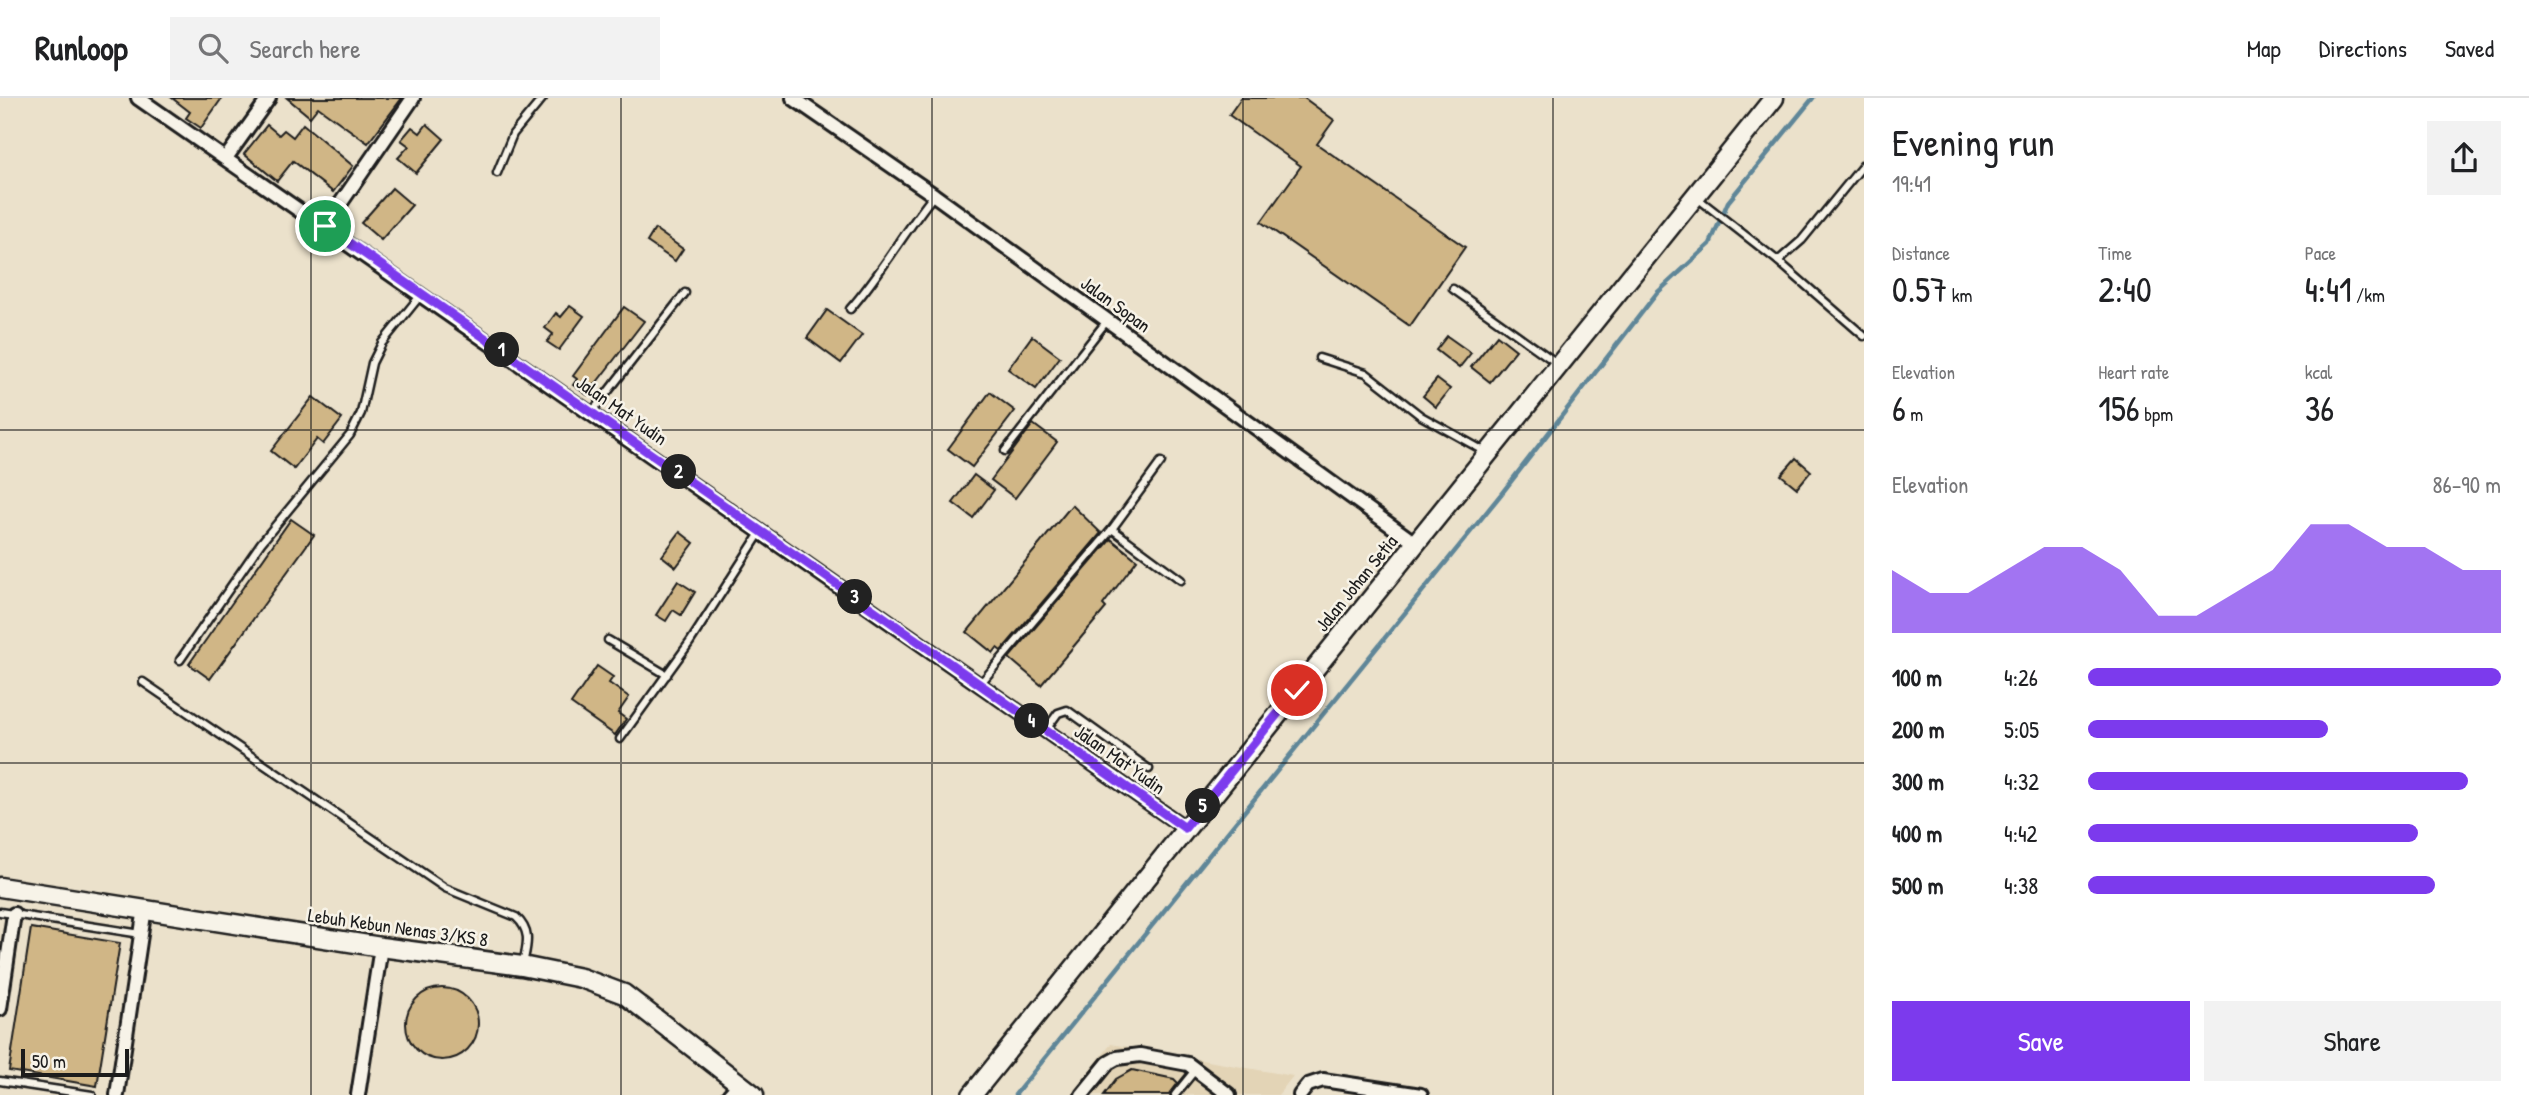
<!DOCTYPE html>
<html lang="en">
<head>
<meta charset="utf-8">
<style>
  body { margin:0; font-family:"Patrick Hand",sans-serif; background:#f2f2f2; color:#202124; height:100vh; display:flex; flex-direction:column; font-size:26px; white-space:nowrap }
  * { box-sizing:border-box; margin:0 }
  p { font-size:23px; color:#757577 }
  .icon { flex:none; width:38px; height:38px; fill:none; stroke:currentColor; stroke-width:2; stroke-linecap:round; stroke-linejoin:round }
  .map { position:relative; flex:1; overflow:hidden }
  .side { display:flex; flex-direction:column; background:#fff; width:665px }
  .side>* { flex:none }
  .scale { position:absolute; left:21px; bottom:18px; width:108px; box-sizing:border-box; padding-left:7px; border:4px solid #1c1c1c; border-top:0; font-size:19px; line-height:24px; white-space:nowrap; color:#1c1c1c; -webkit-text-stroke:5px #f7f3e8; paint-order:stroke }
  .pin { position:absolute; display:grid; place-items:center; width:60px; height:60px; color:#fff; margin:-30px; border:4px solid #fff; border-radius:50%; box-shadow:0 2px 7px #0007 }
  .km { position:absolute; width:35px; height:35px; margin:-18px; border-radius:50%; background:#222; color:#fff; font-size:19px; line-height:35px; text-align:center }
  .round { display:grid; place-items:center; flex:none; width:74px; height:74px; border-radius:0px; background:#f2f2f2 }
  .headline { display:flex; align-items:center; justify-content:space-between; height:119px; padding:0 28px }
  h1 { font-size:38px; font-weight:600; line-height:52px }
  .metrics { display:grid; grid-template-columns:repeat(3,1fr); gap:10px; height:119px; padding:7px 28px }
  .metrics div { display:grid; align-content:center }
  .metrics b { font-size:35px; font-weight:600 }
  .metrics small { font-size:19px; font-weight:400 }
  .metrics p { font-size:19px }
  .chart { height:196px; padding:14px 28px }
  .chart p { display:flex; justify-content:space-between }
  .chart svg { width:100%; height:126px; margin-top:7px; fill:#7c3aed; opacity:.7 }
  .cta { display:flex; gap:14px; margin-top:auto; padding:14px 28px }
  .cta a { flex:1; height:80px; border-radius:0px; background:#7c3aed; color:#fff; font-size:28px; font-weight:600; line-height:80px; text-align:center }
  .cta a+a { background:#f2f2f2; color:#202124 }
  ul { padding:0 28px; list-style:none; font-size:23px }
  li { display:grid; grid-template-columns:112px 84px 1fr; align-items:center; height:52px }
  li i { height:18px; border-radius:9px; background:#7c3aed }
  header { display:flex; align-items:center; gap:42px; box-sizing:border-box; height:98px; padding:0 35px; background:#fff; border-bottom:2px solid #e0e0e0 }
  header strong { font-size:33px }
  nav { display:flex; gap:38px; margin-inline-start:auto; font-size:24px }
  .search { width:490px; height:63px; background:#f2f2f2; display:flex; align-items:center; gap:18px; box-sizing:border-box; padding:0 24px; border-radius:0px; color:#757577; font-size:26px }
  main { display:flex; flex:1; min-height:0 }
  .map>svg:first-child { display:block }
  .built { fill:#e3d4b6 }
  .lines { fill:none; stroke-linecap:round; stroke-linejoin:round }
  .stream { stroke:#5e8698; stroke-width:4.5 }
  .building { fill:#d0b686; stroke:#1c1c1c; stroke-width:2 }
  .lane-casing { stroke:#1c1c1c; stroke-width:11 }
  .street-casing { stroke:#1c1c1c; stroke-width:18 }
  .secondary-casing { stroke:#1c1c1c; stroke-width:23 }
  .lane { stroke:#f7f3e8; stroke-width:6 }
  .street { stroke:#f7f3e8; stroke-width:12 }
  .secondary { stroke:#f7f3e8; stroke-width:18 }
  .route-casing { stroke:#fff; stroke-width:14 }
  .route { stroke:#7c3aed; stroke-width:9 }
  .grid { fill:none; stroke:#1c1c1c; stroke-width:2; stroke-opacity:0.55 }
  .labels { text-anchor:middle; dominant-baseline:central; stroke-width:5; stroke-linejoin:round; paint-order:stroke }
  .street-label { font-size:19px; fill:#1c1c1c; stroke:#f7f3e8 }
</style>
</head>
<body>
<header>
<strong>Runloop</strong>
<div class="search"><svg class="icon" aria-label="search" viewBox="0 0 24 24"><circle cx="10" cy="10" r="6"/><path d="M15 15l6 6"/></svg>Search here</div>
<nav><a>Map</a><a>Directions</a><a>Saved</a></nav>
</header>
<main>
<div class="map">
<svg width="1864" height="997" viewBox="0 0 1864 997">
  <rect width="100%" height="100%" fill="#ebe1cb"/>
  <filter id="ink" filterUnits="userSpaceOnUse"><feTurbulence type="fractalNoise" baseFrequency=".0143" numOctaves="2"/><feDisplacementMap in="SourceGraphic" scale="14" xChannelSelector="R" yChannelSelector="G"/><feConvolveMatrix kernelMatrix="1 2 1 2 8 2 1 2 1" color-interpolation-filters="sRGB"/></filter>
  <g filter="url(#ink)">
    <polygon class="built" points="1111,946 1293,978 1278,997 1071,997"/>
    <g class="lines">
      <polyline class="stream" points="1015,997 1502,395 1657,195 1710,146 1728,104 1813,0"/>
    </g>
    <g class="building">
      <polygon points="172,0 222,0 201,30 186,20 190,14"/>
      <polygon points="287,0 402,0 368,45 318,9 310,19"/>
      <polygon points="1241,0 1304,0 1334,22 1317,46 1465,149 1410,228 1261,124 1301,68 1229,17"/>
      <polygon points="303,26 353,68 333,94 293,63 277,83 244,56 267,27 279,37 284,32 293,39"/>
      <polygon points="427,26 444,41 416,75 398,60 409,48 401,42 412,29 420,35"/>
      <polygon points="392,90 412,107 381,142 361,125"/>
      <polygon points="655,131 683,151 675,163 647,144"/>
      <polygon points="570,208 584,218 559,252 547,244 553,236 545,230 556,215 561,219"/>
      <polygon points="624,209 644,223 587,297 573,287 577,281 573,278"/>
      <polygon points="827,212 862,237 841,265 807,240"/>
      <polygon points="1497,237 1516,252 1490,284 1471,269"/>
      <polygon points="1032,238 1060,259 1036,291 1008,271"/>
      <polygon points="1447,238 1471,255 1459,270 1436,252"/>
      <polygon points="1437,281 1450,291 1436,309 1423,298"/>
      <polygon points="990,294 1015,313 972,369 948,351"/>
      <polygon points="313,299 342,321 323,346 317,341 294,371 271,353"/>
      <polygon points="1033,326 1057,344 1015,400 991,382"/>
      <polygon points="1796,360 1811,373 1797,390 1781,377"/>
      <polygon points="974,377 994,392 973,420 953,405"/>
      <polygon points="1072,407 1101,435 1001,553 997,550 993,555 967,534"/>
      <polygon points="291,421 314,437 210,581 189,566"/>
      <polygon points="680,434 694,445 676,469 662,458"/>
      <polygon points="1111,441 1137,462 1103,507 1106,510 1041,587 1009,560"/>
      <polygon points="678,483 695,494 681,517 673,512 666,523 656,517"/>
      <polygon points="597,568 613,579 609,585 629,599 618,615 626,621 615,637 571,606"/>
      <polygon points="31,830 120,845 97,988 9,973"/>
      <circle cx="442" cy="926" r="36"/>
      <polygon points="1132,972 1174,981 1178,985 1169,997 1104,997 1116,981"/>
    </g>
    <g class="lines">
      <g class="lane-casing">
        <g id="lane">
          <polyline points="497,75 513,36 543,0"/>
          <polyline points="1696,99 1778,163 1864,238"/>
          <polyline points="1778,163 1802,142 1864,66"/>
          <polyline points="1453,191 1558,266"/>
          <path d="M850 211C881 176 904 134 934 97"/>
          <polyline points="1319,260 1366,275 1421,318 1486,354"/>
          <polyline points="592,314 685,195"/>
          <polyline points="1005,353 1106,224"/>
          <polyline points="1112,431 1181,482"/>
          <polyline points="608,542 667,577"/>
          <polyline points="180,562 261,445 350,337 361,315 372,265 382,245 420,198"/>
          <path d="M143 584 445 790 516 819C532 834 527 847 523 866"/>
          <polyline points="980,586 1112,431 1161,364"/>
          <polyline points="1045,633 1058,615 1067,612 1149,671"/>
          <polyline points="620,641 690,544 760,435"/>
          <polyline points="0,814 141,836"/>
          <polyline points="0,983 92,997"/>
          <polyline points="1175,997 1196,971"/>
        </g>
      </g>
      <g class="street-casing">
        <g id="street">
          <polyline points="138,0 1185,730"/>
          <polyline points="793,0 934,97 1415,445"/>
          <polyline points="226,60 269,0"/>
          <polyline points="325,128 413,0"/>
          <polyline points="0,911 14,816"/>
          <polyline points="117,997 145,810"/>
          <polyline points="358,997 381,849"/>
          <polyline points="729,997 740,985"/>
          <polyline points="1082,997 1108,965 1117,960 1140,957 1188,966 1229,997"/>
          <polyline points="1300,997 1308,987 1323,982 1421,997"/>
        </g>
      </g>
      <g class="secondary-casing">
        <g id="secondary">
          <polyline points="0,789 381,849 522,868 581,880 624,896 754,997"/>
          <polyline points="972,997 1774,0"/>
        </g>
      </g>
      <use href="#lane" class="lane"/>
      <use href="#street" class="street"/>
      <use href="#secondary" class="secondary"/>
    </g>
  </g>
  <g class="lines" filter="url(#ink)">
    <g class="route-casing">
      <polyline id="route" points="325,128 1185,730 1297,592"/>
    </g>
    <use href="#route" class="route"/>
  </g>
  <path class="grid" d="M311 0V997M621 0V997M932 0V997M1243 0V997M1553 0V997M0 332H1864M0 665H1864"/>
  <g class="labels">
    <g class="street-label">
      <text transform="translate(1116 206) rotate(36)">Jalan Sopan</text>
      <text transform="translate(622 312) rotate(35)">Jalan Mat Yudin</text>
      <text transform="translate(1356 485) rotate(-51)">Jalan Johan Setia</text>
      <text transform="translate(1120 661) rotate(35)">Jalan Mat Yudin</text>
      <text transform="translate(398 829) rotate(8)">Lebuh Kebun Nenas 3/KS 8</text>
    </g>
  </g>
</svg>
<div class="scale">50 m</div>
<div class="pin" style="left:325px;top:128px;background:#1e9e55"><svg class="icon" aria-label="arrive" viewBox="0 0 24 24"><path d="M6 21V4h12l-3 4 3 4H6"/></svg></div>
<div class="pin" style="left:1297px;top:592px;background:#d93025"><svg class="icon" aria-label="check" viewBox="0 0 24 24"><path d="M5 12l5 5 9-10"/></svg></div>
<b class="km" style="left:502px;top:252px">1</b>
<b class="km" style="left:679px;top:374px">2</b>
<b class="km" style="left:855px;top:499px">3</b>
<b class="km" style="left:1032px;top:623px">4</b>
<b class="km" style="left:1203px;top:708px">5</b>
</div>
<section class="side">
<div class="headline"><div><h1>Evening run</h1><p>19:41</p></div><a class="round"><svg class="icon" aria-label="share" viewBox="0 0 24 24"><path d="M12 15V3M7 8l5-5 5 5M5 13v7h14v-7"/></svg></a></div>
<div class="metrics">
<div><p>Distance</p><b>0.57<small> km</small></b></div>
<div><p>Time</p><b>2:40</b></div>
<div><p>Pace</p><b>4:41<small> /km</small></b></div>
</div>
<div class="metrics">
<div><p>Elevation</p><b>6<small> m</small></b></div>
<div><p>Heart rate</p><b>156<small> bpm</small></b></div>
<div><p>kcal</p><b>36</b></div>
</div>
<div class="chart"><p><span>Elevation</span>86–90 m</p>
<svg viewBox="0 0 160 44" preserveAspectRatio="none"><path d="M0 44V22L10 30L20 30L30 22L40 14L50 14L60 22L70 38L80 38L90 30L100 22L110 6L120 6L130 14L140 14L150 22L160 22V44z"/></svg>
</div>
<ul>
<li><b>100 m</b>4:26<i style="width:100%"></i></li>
<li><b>200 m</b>5:05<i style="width:58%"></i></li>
<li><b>300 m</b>4:32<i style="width:92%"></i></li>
<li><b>400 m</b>4:42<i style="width:80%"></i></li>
<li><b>500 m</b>4:38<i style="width:84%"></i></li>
</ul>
<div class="cta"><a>Save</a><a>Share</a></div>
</section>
</main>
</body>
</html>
